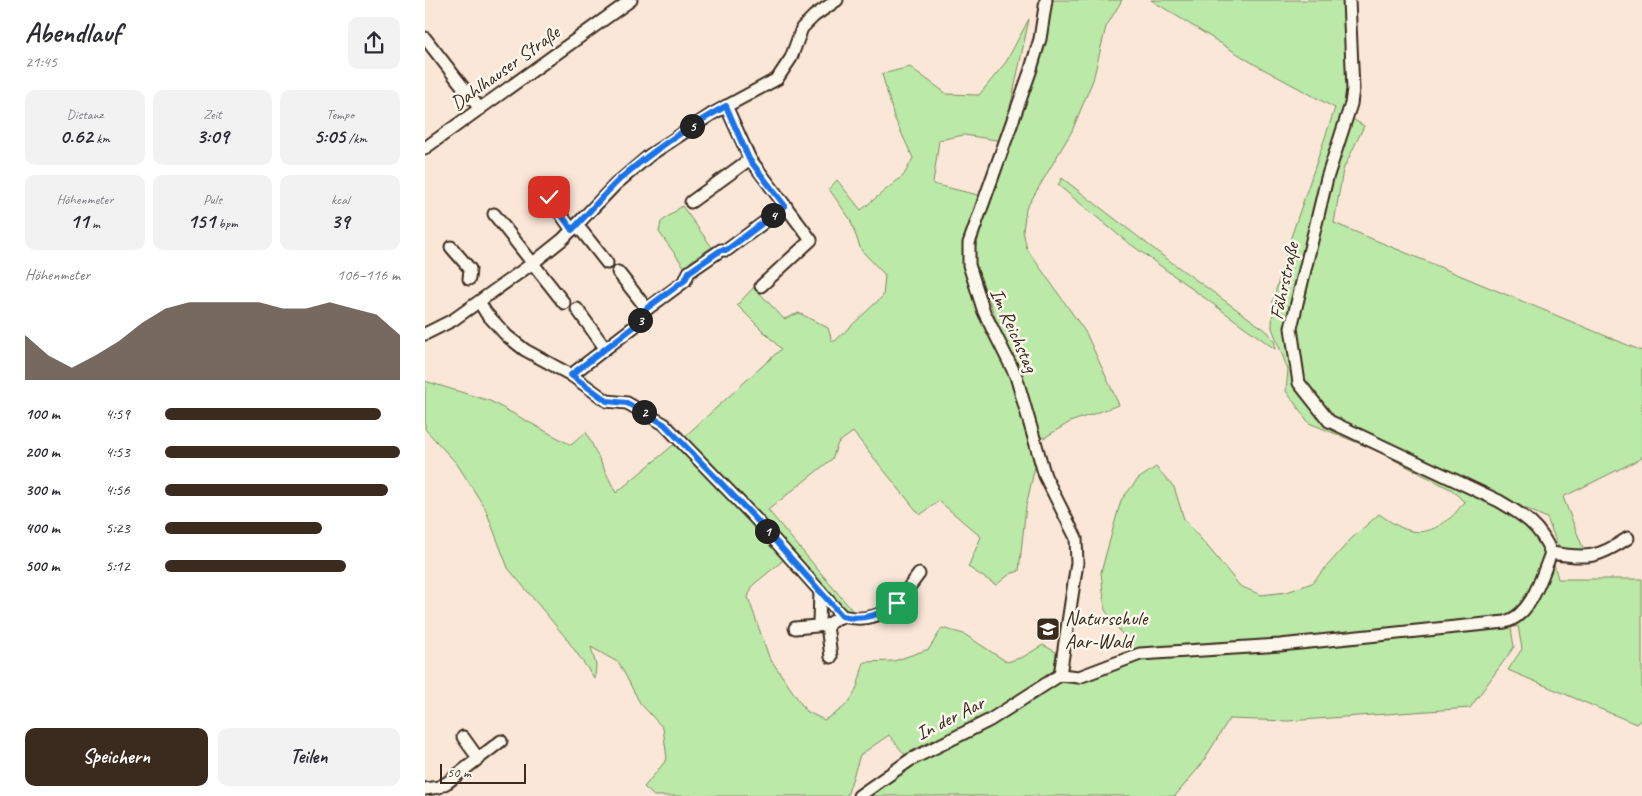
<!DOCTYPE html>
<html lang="de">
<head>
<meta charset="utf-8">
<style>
  body { margin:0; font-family:Caveat,sans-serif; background:#f2f2f3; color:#2b2b33; height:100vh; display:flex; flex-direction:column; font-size:19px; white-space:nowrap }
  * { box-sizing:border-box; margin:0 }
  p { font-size:16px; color:#7c7c81 }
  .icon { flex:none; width:28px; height:28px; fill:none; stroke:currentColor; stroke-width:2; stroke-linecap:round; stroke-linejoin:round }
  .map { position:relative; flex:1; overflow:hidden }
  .side { display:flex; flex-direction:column; background:#fff; width:425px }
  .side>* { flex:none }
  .scale { position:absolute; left:15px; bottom:12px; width:86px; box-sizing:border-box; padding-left:5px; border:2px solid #3b2a1e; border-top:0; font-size:14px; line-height:18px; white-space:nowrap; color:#3b2a1e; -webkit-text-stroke:4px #fbf7ec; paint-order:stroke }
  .pin { position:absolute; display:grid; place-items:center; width:42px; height:42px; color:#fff; margin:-21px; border-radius:10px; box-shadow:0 2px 8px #0006 }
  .km { position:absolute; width:25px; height:25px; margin:-12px; border-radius:50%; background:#222; color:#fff; font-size:14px; line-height:25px; text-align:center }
  .round { display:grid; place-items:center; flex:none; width:52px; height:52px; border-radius:10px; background:#f2f2f3 }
  .overview { display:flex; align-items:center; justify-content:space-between; height:85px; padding:0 25px }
  h1 { font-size:28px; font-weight:600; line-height:38px }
  .stats { display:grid; grid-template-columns:repeat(3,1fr); gap:8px; height:85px; padding:5px 25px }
  .stats div { display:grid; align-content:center; border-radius:10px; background:#f2f2f3; text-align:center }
  .stats b { font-size:21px; font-weight:600 }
  .stats small { font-size:14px; font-weight:400 }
  .stats p { font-size:14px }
  .chart { height:140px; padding:10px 25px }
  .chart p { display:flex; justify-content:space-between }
  .chart svg { width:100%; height:90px; margin-top:5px; fill:#3b2a1e; opacity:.7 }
  .button { display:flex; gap:10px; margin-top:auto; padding:10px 25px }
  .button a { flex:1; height:58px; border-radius:10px; background:#3b2a1e; color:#fff; font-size:20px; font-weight:600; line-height:58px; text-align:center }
  .button a+a { background:#f2f2f3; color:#2b2b33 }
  ul { padding:0 25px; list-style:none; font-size:16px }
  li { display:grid; grid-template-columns:80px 60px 1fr; align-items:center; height:38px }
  li i { height:12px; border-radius:6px; background:#3b2a1e }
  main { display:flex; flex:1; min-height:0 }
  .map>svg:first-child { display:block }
  .green { fill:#bbe9a7; stroke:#7b8a62 }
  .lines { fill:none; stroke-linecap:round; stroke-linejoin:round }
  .minor-casing { stroke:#3b2a1e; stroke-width:15 }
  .minor { stroke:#fbf7ec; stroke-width:11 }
  .route-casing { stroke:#fff; stroke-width:10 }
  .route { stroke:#1a73e8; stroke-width:6 }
  .labels { text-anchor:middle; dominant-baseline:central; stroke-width:5; stroke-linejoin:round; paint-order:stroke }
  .street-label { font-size:20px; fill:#3b2a1e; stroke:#fbf7ec }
  .poi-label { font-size:20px; fill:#3b2a1e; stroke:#fbf7ec; text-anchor:start }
</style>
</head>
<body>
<main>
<section class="side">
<div class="overview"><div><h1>Abendlauf</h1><p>21:45</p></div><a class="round"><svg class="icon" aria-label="share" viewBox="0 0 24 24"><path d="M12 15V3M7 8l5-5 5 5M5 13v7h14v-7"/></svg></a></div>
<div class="stats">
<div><p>Distanz</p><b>0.62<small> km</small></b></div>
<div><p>Zeit</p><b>3:09</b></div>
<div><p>Tempo</p><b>5:05<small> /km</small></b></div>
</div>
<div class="stats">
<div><p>Höhenmeter</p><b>11<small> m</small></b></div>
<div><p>Puls</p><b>151<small> bpm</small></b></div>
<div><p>kcal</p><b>39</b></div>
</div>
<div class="chart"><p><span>Höhenmeter</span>106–116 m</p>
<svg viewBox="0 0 160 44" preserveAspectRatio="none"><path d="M0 44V22L10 32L20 38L30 32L40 25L50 16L60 9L70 6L80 6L90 6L100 6L110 9L120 9L130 6L140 9L150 12L160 22V44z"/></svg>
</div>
<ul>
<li><b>100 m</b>4:59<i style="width:92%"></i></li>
<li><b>200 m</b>4:53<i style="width:100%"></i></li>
<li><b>300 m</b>4:56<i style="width:95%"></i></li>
<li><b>400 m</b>5:23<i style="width:67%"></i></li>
<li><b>500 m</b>5:12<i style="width:77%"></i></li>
</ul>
<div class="button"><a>Speichern</a><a>Teilen</a></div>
</section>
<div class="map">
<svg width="1217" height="796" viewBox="0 0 1217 796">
  <rect width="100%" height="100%" fill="#fae7d8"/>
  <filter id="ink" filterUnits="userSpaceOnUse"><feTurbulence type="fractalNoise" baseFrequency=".02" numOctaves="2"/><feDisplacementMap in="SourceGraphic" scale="10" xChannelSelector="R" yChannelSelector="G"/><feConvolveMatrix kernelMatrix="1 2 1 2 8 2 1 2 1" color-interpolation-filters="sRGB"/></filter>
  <g filter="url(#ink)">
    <g class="green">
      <polygon points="619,0 697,0 681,27 668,80 647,131 601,209 598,231 602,249 661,333 694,405 645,422 619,438 613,436 548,256 579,152"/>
      <path d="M726 0H919L924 103 865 329 872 383 903 423 1113 524 1127 556 1133 579H1217V719L1211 724 1083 670 1097 649 1093 626 1086 628 1089 647 1045 708 863 721 804 719 776 765 750 796H437L480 764 573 722 627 686 714 658 680 610 676 572 696 500 713 479 731 467 749 487 759 519 788 553 815 586 836 595 862 592 887 583 926 539 954 514C980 532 997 541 1025 518 1031 514 1034 507 1041 501L1039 502 1027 490 948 449 884 423 861 391 863 370 847 328 848 301 864 243 910 108 829 64Z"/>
      <polygon points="604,19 578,141 539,135 514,140 508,184 553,195 537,255 585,378 602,432 610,467 601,506 594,571 585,574 571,585 543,567 556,537 514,501 495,515 428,432 413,443 407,459 343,510 431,615 422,613 258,438 356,349 312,305 329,287 359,319 374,313 403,328 407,341 410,341 458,296 460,275 436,250 425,219 404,189 412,180 436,210 479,175 488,158 469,117 457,74 485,67 522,94 554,95 581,62"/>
      <polygon points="923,116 939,126 918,170 909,223 1217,351 1217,458 1138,497 1160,553 1136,554 1122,518 905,420 875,382 868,327"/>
      <polygon points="637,178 738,256 843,332 850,343 850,349 697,238 633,185"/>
      <polygon points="257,206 287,247 267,260 260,268 234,232 236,222"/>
      <path d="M0 381 65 401 146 445 161 432 191 493 252 442 361 558 328 585 323 597 344 657 381 711 399 720C430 703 430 695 439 662L469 661 504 649 517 628 539 634 582 662 598 657 618 645 631 652 635 659 632 673 563 720 480 755 464 735 435 755 422 796H229L219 787 242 759 238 728 215 703 194 663 166 647 171 665 170 679 141 638 83 568 60 508 32 464 0 429Z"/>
    </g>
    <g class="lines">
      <g class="minor-casing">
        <g id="minor">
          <polyline points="621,0 615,39 605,72 544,243 544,265 559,312 591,376 620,476 651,538 652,563 635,675"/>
          <polyline points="0,38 55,109"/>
          <polyline points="301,106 325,159 386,240 336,286"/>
          <polyline points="0,148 206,0"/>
          <polyline points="117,188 147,230"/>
          <polyline points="266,202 325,159"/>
          <polyline points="69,214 139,303"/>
          <polyline points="152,225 182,263"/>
          <polyline points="26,247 45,269 44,279"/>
          <polyline points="193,272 222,309"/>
          <path d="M55 303 61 313 82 336 100 350 146 375 182 401 202 403 239 424 330 518 417 616C457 626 473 602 494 574"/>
          <polyline points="152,309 180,348"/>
          <polyline points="0,334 28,320 108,263 138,239 191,184 225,155 287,114 352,79 366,58 377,28 389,16 412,0"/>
          <polyline points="146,375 210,326 222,309 260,281 264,272 296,250 302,250 361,206"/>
          <path d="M1126 553C1162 559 1173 558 1203 538"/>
          <polyline points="394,624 395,591"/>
          <polyline points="402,625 406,657"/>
          <polyline points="370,628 402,625 417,616"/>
          <path d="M635 675 654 677 715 654 855 645 1080 622C1106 616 1117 576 1126 553 1116 526 1098 515 1074 501L904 421 874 383 866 328 902 178 926 104 928 89 924 0"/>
          <polyline points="38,737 53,758"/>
          <polyline points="0,789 14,787 23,782 76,741"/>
          <polyline points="434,796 485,760 565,720 635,675"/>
        </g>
      </g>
      <use href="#minor" class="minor"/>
    </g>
  </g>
  <g class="lines" filter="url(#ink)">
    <g class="route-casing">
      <path id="route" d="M124 197 147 230C164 213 178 195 195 179 227 151 263 127 301 106L324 159 360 206 302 250H296L264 272 260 280 222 308 210 326 146 375 182 401 202 403 239 424 330 518 417 616C438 621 455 615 472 603"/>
    </g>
    <use href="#route" class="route"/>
  </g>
  <defs>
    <g id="school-square" transform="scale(1.25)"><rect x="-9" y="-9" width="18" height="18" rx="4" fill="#3b2a1e" stroke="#fbf7ec"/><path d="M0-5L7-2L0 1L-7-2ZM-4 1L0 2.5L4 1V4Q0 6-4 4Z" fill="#fff"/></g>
  </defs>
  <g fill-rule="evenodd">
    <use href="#school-square" x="623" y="629"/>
  </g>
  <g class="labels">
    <g class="street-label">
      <text transform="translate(80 68) rotate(-36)">Dahlhauser Straße</text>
      <text transform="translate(859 281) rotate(-78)">Fährstraße</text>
      <text transform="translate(589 330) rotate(66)">Im Reichstag</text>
      <text transform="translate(525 718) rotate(-27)">In der Aar</text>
    </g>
    <g class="poi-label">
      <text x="640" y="618">Naturschule<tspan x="640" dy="23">Aar-Wald</tspan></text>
    </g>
  </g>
</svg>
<div class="scale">50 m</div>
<div class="pin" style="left:472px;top:603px;background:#1e9e55"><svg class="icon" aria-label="arrive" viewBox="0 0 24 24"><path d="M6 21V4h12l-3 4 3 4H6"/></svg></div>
<div class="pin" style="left:124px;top:197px;background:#d93025"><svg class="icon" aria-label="check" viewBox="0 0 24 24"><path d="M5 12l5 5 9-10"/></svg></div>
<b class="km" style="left:342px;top:531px">1</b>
<b class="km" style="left:219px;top:412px">2</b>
<b class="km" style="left:215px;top:320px">3</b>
<b class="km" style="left:348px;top:215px">4</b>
<b class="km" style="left:267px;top:126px">5</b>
</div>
</main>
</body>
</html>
